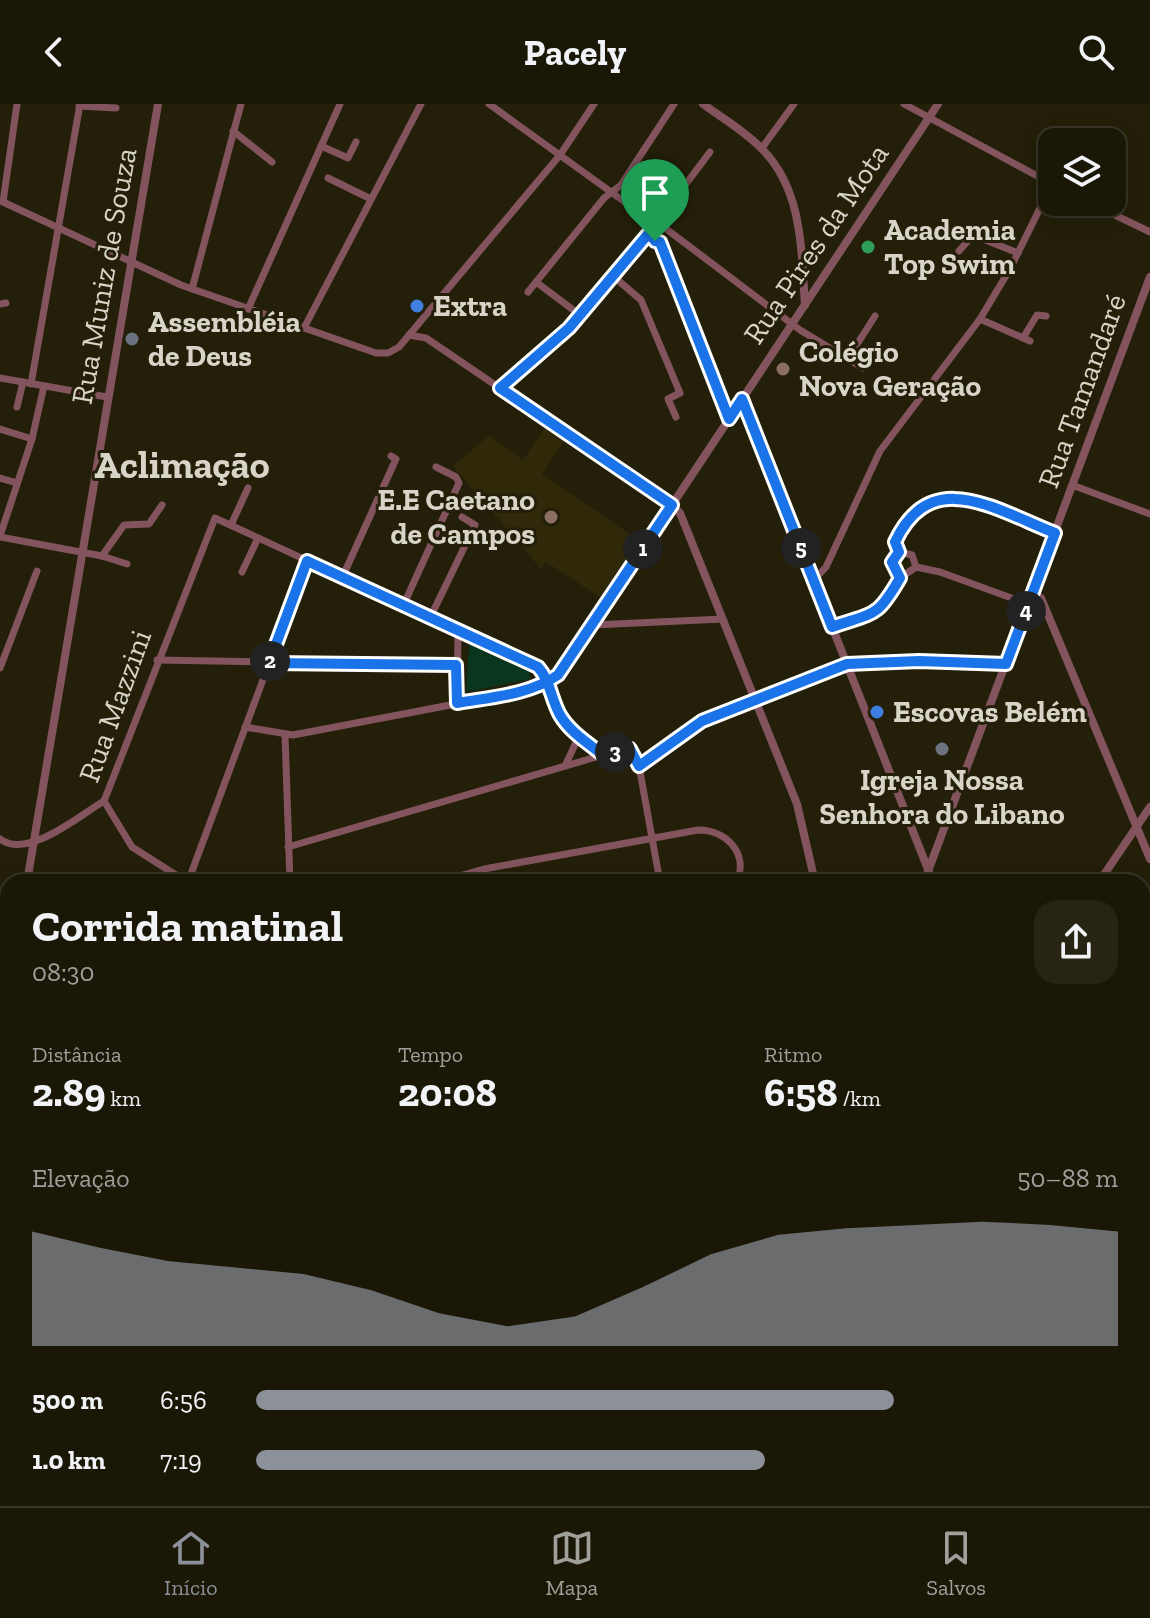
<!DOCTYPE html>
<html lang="pt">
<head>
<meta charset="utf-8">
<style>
  body { margin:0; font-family:"Zilla Slab",serif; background:#272414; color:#f1f3f6; height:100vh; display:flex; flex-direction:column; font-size:30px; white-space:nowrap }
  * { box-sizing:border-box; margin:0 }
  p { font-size:26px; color:#9f9f9b }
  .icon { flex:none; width:44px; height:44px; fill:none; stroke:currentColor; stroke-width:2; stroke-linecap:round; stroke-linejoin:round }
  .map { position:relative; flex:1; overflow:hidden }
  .sheet { position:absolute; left:0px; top:770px; width:1150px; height:632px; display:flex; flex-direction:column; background:#1a1706; border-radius:24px 24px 0 0; box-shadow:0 4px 20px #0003,0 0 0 2px #383628 }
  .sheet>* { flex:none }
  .buttons { position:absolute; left:1038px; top:24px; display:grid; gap:16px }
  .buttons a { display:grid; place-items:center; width:88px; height:88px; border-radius:16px; background:#1a1706; box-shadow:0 4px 20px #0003,0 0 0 2px #383628; font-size:40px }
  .pin { position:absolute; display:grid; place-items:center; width:68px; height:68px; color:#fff; margin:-82px -34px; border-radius:50% 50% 50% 0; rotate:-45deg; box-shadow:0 0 8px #0007 }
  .pin .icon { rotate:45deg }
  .km { position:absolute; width:40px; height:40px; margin:-20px; border-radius:50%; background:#222; color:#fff; font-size:22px; line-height:40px; text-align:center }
  .round { display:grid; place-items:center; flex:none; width:84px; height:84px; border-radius:24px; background:#272414 }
  .summary { display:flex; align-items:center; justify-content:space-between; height:136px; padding:0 32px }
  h1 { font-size:44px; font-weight:700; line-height:60px }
  .figures { display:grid; grid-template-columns:repeat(3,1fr); gap:12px; height:136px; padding:8px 32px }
  .figures div { display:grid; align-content:center }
  .figures b { font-size:40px; font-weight:700 }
  .figures small { font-size:22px; font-weight:400 }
  .figures p { font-size:22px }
  .chart { height:224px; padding:16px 32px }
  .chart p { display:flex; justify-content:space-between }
  .chart svg { width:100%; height:144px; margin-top:8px; fill:#8c9099; opacity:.7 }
  ul { padding:0 32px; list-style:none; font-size:26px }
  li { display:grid; grid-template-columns:128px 96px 1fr; align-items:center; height:60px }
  li i { height:20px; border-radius:10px; background:#8c9099 }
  header { display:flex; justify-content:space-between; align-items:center; height:104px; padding:0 32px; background:#1a1706; font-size:36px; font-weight:700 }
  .menu { display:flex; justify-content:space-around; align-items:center; height:112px; border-top:2px solid #383628; background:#1a1706; font-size:22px; color:#9f9f9b }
  .menu a { display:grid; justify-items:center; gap:4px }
  .menu .current { color:#8c9099 }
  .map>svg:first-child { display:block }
  .built { fill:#2f2809 }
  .green { fill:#0a361f }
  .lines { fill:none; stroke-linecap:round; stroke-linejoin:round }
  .minor { stroke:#83545d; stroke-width:7 }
  .tertiary { stroke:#83545d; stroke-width:8 }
  .secondary { stroke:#bd7181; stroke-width:9 }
  .primary { stroke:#e9889c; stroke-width:10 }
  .trunk { stroke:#f09bac; stroke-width:11 }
  .route-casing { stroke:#fff; stroke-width:16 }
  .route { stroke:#1a73e8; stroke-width:10 }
  .leisure-dot { fill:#2e9e5b; stroke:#231f08; stroke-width:3 }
  .shop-dot { fill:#3f7fe0; stroke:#231f08; stroke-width:3 }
  .worship-dot { fill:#6b7280; stroke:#231f08; stroke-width:3 }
  .education-dot { fill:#8d6e63; stroke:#231f08; stroke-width:3 }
  .labels { text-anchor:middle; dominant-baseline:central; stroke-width:6; stroke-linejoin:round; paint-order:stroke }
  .poi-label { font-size:30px; font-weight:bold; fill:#d8d5c8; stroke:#231f08; text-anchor:start }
  .street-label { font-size:30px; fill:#d8d5c8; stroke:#231f08 }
  .district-label { font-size:38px; font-weight:bold; fill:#d8d5c8; stroke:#231f08 }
</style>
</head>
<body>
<header><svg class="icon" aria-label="back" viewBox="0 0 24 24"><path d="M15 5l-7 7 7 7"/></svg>Pacely<svg class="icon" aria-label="search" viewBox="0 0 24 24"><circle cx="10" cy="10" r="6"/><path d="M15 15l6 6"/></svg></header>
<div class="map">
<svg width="1150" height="1402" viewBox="0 0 1150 1402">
  <rect width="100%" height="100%" fill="#231f08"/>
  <g class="built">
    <polygon points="545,324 564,337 542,370 639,436 600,493 546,458 541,465 453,362 489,331 523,356"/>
    <polygon points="8,1018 8,1112 0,1111 0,1022"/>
  </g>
  <polygon class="green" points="469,540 529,568 531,575 466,588"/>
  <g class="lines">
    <g class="minor">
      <polyline points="489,0 654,119"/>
      <polyline points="904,0 1052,80"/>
      <polyline points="79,2 116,4"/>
      <polyline points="233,27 272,58"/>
      <polyline points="321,42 348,54 356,38"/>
      <polyline points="762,44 794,0"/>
      <polyline points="328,74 371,95"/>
      <polyline points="3,98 181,181 376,249 388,249 399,243 560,51 594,0"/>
      <polyline points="3,98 17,0"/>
      <polyline points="1088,98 1150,128"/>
      <polyline points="657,118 800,226 863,264"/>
      <polyline points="660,138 729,315"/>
      <polyline points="959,147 973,131 1018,149"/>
      <polyline points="613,172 641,196 680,289 668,295 676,313"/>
      <polyline points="536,178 580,211"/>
      <polyline points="192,185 241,0"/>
      <polyline points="528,188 604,94 621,81 674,0"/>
      <polyline points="0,200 6,199"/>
      <polyline points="248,205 340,0"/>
      <polyline points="980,215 1030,237"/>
      <polyline points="304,224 421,0"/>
      <polyline points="1023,234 1037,211 1046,212"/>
      <polyline points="849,253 875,212"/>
      <polyline points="0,274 107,293"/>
      <polyline points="31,280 80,0"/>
      <polyline points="500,284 569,224 649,129 710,48"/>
      <polyline points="17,303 23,278"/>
      <polyline points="0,325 32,335"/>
      <polyline points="0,374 17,379"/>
      <polyline points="1072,381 1150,410"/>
      <polyline points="231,421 248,384"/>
      <polyline points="0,432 32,335 44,282"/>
      <polyline points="0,433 102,452 127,460"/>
      <path d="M899 448 895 438C931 361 996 407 1055 429"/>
      <polyline points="899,448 892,458 900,474"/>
      <polyline points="899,448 912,451 916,463"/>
      <polyline points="102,452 124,421 149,420 162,401"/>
      <polyline points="242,468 258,434"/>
      <polyline points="342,474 396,355 391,352"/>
      <polyline points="814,476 826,463 880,347 980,215 1010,165 1045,94"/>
      <polyline points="403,502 459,379 456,373 436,363"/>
      <polyline points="430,514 475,421 462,413"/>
      <polyline points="593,521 723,515"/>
      <polyline points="832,523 883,503 900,474 916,463 940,468 1028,500"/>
      <polyline points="157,556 456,561"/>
      <polyline points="0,564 37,467"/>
      <polyline points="457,599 458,527"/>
      <polyline points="245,623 293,631 529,586 547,578 563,566 672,401 426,234 409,231"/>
      <polyline points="285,631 290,778"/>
      <polyline points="565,662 579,632"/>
      <polyline points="639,662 702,617 847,560 919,557 1006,560"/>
      <polyline points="104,697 215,414 538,563 563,616 603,651"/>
      <polyline points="104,697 132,743 187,778"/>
      <path d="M0 735C27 756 79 712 104 697"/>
      <polyline points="288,743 627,644 633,647 639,662 660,778"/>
      <polyline points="188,778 307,457"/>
      <path d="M438 778 484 765 698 726C726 726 749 749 737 778"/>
      <polyline points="0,816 8,822"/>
      <polyline points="0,978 8,978"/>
      <polyline points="0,1118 8,1119"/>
      <polyline points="1142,1184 1150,1181"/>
      <polyline points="1142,1277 1150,1275"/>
      <polyline points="0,1360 8,1378"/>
      <polyline points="1142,1367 1150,1363"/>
      <polyline points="15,1394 18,1402"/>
      <polyline points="72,1394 75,1402"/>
      <polyline points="248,1394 252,1402"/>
      <polyline points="288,1394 292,1402"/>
      <polyline points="933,1394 936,1402"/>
      <polyline points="961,1394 965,1402"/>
      <polyline points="1017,1394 1020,1402"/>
      <polyline points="32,1402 48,1394"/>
      <polyline points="180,1402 199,1394"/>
      <polyline points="706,1402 723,1394"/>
      <polyline points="835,1402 854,1394"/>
      <polyline points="859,1402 876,1396 878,1402"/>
      <polyline points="1057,1402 1076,1394"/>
    </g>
    <g class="tertiary">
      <path d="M703 0C722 14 745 27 762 45 803 86 801 146 805 201"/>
      <polyline points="742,295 933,778"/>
      <polyline points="1032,490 1041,494 1150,755"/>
      <polyline points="27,778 158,0"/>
      <polyline points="815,778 797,700 680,409 672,401 938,0"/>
      <polyline points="924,778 1150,173"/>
      <polyline points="1099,778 1150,703"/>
      <polyline points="1142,1009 1150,1027"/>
      <polyline points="1142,1045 1150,1042"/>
      <polyline points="1142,1305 1150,1325"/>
      <polyline points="766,1402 776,1394"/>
    </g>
    <g class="secondary">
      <polyline points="0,1015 8,1012"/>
      <polyline points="0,1247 8,1246"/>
      <polyline points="494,1394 498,1402"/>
      <polyline points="522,1394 525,1402"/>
      <polyline points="594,1394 608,1402"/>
      <polyline points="536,1402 553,1394"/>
      <polyline points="559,1402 579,1394"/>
      <polyline points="669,1402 670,1394"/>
    </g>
    <polyline class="primary" points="719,1402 737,1394"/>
    <g class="trunk">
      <polyline points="1142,1234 1150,1231"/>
      <polyline points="1142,1256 1150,1253"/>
      <polyline points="740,1402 758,1394"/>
      <polyline points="787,1402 805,1394"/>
      <polyline points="809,1402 826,1394"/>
    </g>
  </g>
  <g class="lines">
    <g class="route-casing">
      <path id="route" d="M655 137 649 129 569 224 500 284 672 401 558 571C529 591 491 593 457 599L456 561 269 559 307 457 538 563C550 576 551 595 560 611 570 628 588 639 603 651L630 645 639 662 702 617 847 560 919 557 1006 560 1055 429C996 406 931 361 895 438L899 448 892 458 900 474C877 514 875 508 832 523L742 295 729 315 660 138 655 137"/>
    </g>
    <use href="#route" class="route"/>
  </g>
  <circle class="leisure-dot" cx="868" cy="143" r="8"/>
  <g class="shop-dot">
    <circle cx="417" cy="202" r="8"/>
    <circle cx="877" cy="608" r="8"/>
  </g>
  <g class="worship-dot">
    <circle cx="132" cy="235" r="8"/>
    <circle cx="942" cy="645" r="8"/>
  </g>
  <g class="education-dot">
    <circle cx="783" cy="265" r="8"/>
    <circle cx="551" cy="413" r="8"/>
  </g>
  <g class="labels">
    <g class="poi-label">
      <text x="884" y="126">Academia<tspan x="884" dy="34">Top Swim</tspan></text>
      <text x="433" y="202">Extra</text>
      <text x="148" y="218">Assembléia<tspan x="148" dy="34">de Deus</tspan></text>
      <text x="799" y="248">Colégio<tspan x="799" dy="34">Nova Geração</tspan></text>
      <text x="535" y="396" text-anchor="end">E.E Caetano<tspan x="535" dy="34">de Campos</tspan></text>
      <text x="893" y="608">Escovas Belém</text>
      <text x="942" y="676" text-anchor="middle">Igreja Nossa<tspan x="942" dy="34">Senhora do Libano</tspan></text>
    </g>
    <g class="street-label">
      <text transform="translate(816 140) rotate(-56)">Rua Pires da Mota</text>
      <text transform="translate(104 172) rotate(-80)">Rua Muniz de Souza</text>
      <text transform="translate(1082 287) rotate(-70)">Rua Tamandaré</text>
      <text transform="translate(115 602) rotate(-70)">Rua Mazzini</text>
    </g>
    <g class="district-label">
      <text x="182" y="361">Aclimação</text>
    </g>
  </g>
</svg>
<div class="buttons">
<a><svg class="icon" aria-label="layers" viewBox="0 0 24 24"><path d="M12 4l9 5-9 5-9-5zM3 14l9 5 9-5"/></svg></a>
</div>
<div class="pin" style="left:655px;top:137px;background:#1e9e55"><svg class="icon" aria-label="arrive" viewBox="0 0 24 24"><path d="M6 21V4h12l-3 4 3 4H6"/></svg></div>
<b class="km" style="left:643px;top:445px">1</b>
<b class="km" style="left:270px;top:557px">2</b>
<b class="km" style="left:615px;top:648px">3</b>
<b class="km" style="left:1026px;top:507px">4</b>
<b class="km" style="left:801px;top:444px">5</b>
<section class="sheet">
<div class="summary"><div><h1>Corrida matinal</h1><p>08:30</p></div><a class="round"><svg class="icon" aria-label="share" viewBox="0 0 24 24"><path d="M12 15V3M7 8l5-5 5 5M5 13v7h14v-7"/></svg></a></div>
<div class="figures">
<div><p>Distância</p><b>2.89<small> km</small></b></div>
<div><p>Tempo</p><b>20:08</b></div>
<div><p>Ritmo</p><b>6:58<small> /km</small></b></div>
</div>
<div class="chart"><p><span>Elevação</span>50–88 m</p>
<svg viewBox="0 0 160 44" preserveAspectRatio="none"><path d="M0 44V9L10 14L20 18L30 20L40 22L50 27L60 34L70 38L80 35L90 26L100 16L110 10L120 8L130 7L140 6L150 7L160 9V44z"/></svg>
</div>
<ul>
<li><b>500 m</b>6:56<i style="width:74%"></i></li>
<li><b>1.0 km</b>7:19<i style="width:59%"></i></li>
</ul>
</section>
</div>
<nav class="menu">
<a class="current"><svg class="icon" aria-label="home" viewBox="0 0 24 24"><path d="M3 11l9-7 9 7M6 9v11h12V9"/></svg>Início</a>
<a><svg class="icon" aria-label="map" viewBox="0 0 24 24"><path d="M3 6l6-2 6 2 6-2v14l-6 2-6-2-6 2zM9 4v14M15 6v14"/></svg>Mapa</a>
<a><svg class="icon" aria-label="saved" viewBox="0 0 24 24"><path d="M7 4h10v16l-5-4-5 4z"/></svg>Salvos</a>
</nav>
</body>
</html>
